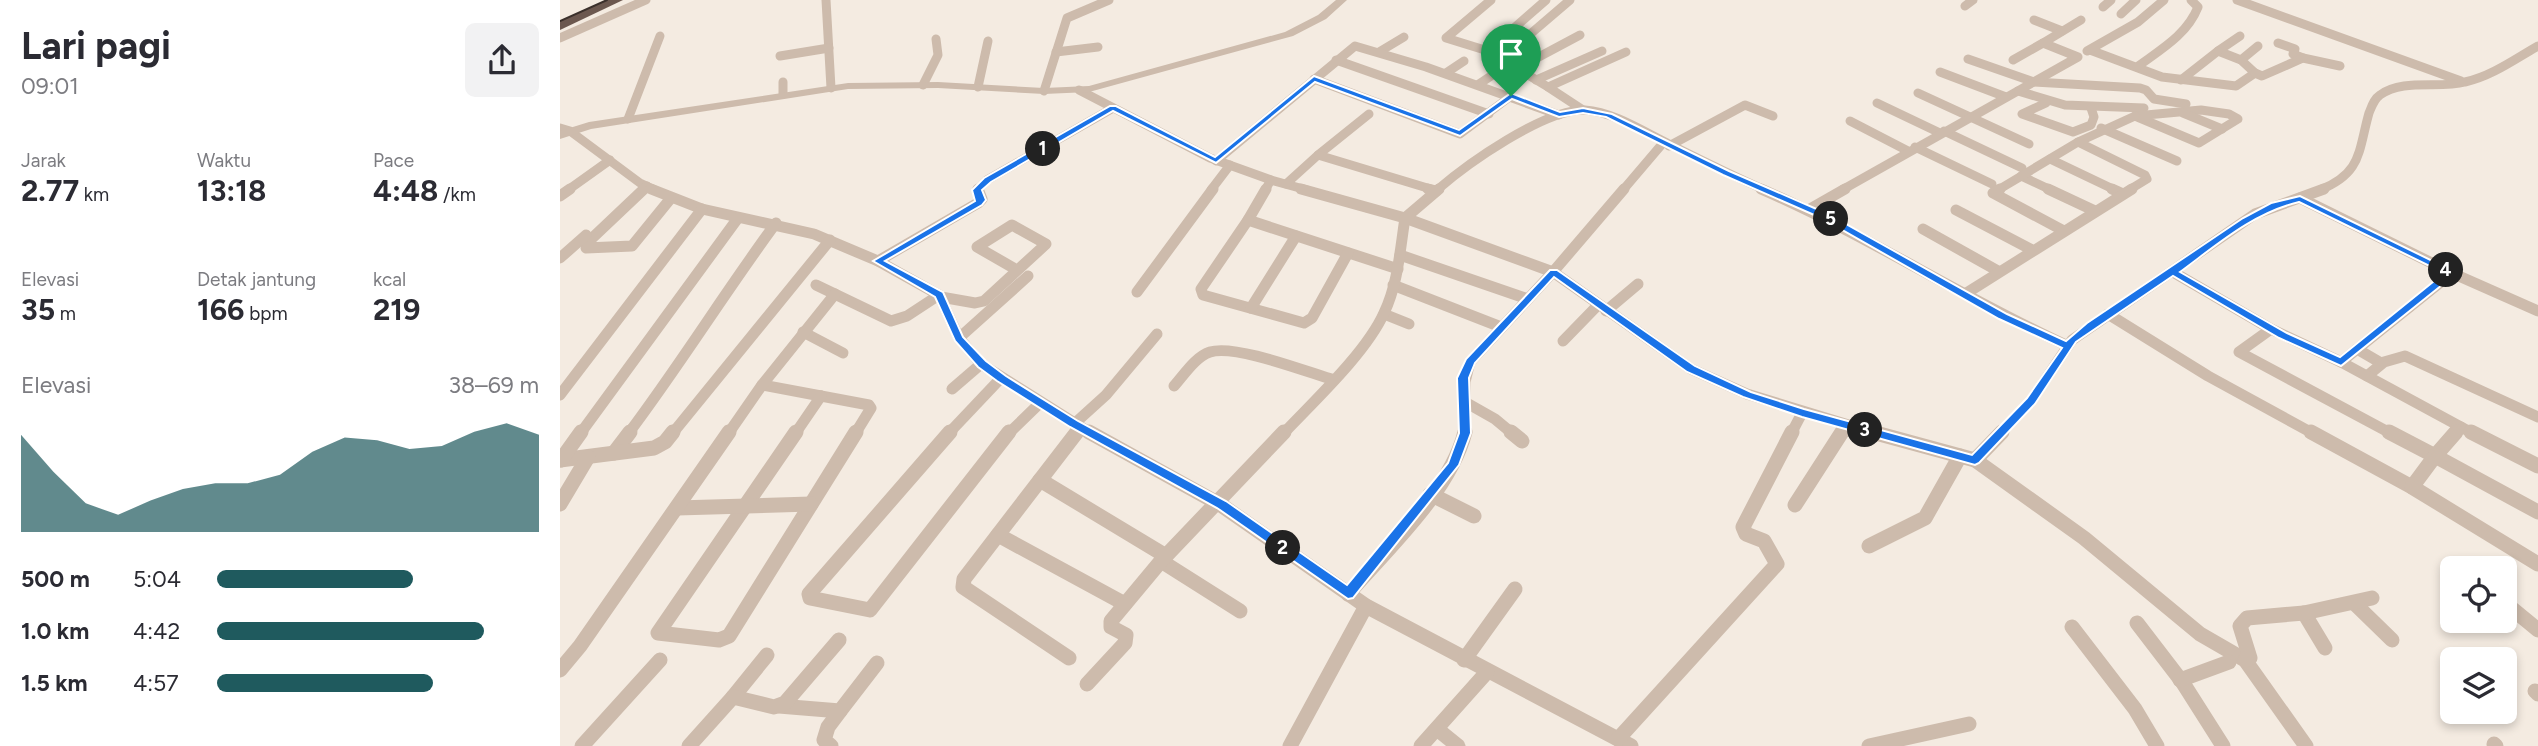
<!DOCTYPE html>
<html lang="id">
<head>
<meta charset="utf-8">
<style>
  body { margin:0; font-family:Figtree,sans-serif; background:#f2f2f3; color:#2b2b33; height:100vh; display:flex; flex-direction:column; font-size:26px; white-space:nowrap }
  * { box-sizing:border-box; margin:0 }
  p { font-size:23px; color:#7c7c81 }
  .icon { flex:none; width:38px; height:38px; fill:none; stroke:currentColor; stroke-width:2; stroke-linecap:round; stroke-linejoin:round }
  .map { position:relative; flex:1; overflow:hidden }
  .sheet { display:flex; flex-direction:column; background:#fff; width:560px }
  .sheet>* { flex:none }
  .tools { position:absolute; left:1880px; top:556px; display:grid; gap:14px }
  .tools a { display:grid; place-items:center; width:77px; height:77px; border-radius:10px; background:#fff; box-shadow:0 4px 10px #0003; font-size:35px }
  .pin { position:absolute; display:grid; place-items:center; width:60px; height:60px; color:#fff; margin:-72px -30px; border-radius:50% 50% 50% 0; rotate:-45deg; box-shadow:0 0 7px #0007 }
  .pin .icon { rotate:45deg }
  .km { position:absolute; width:35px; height:35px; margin:-18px; border-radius:50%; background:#222; color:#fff; font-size:19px; line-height:35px; text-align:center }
  .round { display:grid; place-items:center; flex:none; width:74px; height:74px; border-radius:10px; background:#f2f2f3 }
  .overview { display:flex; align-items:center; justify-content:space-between; height:119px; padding:0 21px }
  h1 { font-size:38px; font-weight:700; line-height:52px }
  .figures { display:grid; grid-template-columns:repeat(3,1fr); gap:10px; height:119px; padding:7px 21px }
  .figures div { display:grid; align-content:center }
  .figures b { font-size:30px; font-weight:700 }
  .figures small { font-size:19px; font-weight:400 }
  .figures p { font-size:19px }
  .chart { height:196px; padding:14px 21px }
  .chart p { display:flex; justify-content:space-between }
  .chart svg { width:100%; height:126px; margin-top:7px; fill:#1f5a5e; opacity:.7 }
  ul { padding:0 21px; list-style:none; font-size:23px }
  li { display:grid; grid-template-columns:112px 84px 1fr; align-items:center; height:52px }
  li i { height:18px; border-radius:9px; background:#1f5a5e }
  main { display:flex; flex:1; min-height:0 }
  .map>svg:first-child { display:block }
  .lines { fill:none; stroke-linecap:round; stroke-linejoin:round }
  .minor-far2 { stroke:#cdbbac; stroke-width:9 }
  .minor-far1 { stroke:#cdbbac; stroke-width:11 }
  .minor { stroke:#cdbbac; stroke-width:15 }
  .tertiary { fill:#cdbbac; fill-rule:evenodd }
  .trunk { fill:#6c584f; fill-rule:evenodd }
  .tram { stroke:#3b302b; stroke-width:2 }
  .route { fill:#1a73e8; stroke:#fff; stroke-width:2; fill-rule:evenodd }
</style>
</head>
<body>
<main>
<section class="sheet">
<div class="overview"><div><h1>Lari pagi</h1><p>09:01</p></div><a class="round"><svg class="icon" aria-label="share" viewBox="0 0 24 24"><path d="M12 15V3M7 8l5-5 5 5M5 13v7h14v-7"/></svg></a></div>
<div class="figures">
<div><p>Jarak</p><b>2.77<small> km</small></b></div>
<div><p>Waktu</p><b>13:18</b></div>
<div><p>Pace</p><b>4:48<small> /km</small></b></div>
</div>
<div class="figures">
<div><p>Elevasi</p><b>35<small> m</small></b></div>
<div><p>Detak jantung</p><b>166<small> bpm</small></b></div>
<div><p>kcal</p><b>219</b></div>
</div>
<div class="chart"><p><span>Elevasi</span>38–69 m</p>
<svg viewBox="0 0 160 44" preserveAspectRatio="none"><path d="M0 44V10L10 23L20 34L30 38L40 33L50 29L60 27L70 27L80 24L90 16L100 11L110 12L120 15L130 14L140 9L150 6L160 10V44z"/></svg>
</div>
<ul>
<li><b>500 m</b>5:04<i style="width:61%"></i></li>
<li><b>1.0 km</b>4:42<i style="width:83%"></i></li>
<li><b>1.5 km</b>4:57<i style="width:67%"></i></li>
</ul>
</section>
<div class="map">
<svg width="1978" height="746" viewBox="0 0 1978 746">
  <rect width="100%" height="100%" fill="#f4ebe1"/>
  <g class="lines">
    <g class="minor-far2">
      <polyline points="266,0 271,88"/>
      <polyline points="931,0 886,38 928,51 988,87"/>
      <polyline points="1677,0 1901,81"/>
      <polyline points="1405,6 1413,0"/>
      <polyline points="1543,7 1551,0"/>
      <polyline points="1561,14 1576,0"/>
      <polyline points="1474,20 1502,31"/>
      <polyline points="0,38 86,0"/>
      <polyline points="1718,43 1735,49 1733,54 1743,58"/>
      <polyline points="1530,50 1602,77 1676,86 1695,73 1681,60 1658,51 1680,36"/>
      <polyline points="928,51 986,0"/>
      <polyline points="1527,51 1578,22 1604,0"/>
      <polyline points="496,52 538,47"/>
      <polyline points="819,52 844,37"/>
      <polyline points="220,56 269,48"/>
      <polyline points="941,59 1010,0"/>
      <polyline points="1408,59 1474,82 1580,88 1586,90 1594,99 1626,104"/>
      <polyline points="776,60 929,114"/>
      <polyline points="1453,60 1483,43"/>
      <polyline points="1681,60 1698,46"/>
      <path d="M1577 67C1600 50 1627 35 1638 7L1631 0"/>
      <polyline points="958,68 1020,35"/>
      <polyline points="1380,72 1446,97"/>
      <polyline points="886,73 904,61"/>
      <polyline points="1695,73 1702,76 1743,58 1780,66"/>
      <polyline points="754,79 900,134 951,96"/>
      <polyline points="976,80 1042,51"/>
      <polyline points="1621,80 1658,51"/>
      <polyline points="223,82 223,94"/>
      <polyline points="919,84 943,68"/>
      <polyline points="363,85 378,55 376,39"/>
      <polyline points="418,87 428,41"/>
      <polyline points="519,90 650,158 711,180 705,190"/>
      <polyline points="484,91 507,18 549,0"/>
      <polyline points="1458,91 1505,105 1584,108"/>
      <polyline points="1358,93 1469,144"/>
      <polyline points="1317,103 1380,133"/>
      <polyline points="1486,103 1462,114 1513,132 1531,125 1534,117 1531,108"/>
      <polyline points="1023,110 988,87 1066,52"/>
      <polygon points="1641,110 1669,114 1678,119 1639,143 1575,116"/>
      <polyline points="1623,113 1662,129"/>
      <polyline points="68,119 100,36"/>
      <polyline points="1290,121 1348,151"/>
      <polyline points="0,128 10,131 80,183 95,190"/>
      <polyline points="1541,128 1617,161"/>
      <polyline points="1384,131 1462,168"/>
      <polyline points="1109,146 1185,105 1213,116"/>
      <polyline points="1355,147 1432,184"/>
      <polyline points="758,155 809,114"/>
      <polyline points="1490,159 1555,190"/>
      <polyline points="656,161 795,46 866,67 999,115"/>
      <polyline points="1461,176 1491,190"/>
      <polyline points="711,180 747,190"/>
      <polyline points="726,184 758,155 874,190"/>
      <polyline points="8,190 50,160"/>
      <polyline points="82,190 87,186"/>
      <polyline points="417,190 427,180 553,108"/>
      <polyline points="651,190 670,165"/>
      <path d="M877 190C907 164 984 109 1025 110 1054 112 1084 132 1109 144 1141 160 1173 176 1205 190"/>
      <polyline points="1063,190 1103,143"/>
      <polyline points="1282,190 1518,57 1483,43 1521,20"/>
      <polyline points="1438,190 1518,142"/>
      <polyline points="1569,190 1587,179 1585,175 1518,142 1575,116"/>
      <path d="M1760 190C1802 173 1798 152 1809 113 1812 106 1814 99 1820 95 1843 78 1879 89 1905 82 1932 76 1955 59 1978 46"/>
    </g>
    <g class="minor-far1">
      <polyline points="84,189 27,243 26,248 72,246 111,198"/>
      <polyline points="91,189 142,209 254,234 318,261 379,295 399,338 421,364 532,434"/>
      <polyline points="706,189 688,220 838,269"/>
      <polyline points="741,189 845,218 993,272 1131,369 1187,394 1318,434"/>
      <polyline points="868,189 876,191"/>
      <path d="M1201 189C1307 235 1403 298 1508 346"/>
      <polyline points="1440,189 1433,193 1504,231"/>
      <polyline points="1488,189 1535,211"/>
      <polyline points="1552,189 1563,194"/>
      <polyline points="0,196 10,189"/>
      <polyline points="1740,198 1892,273 1978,311"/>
      <polyline points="1250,209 1285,189"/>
      <polyline points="1396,210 1472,250"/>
      <polyline points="688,220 641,289 643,295 744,323 752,318 788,253"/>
      <polyline points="1363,229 1438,271"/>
      <polyline points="840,255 968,299"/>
      <polyline points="0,258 26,235"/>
      <polyline points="318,261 418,203 422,199 418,189"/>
      <polyline points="1613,272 1711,329"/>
      <polyline points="256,285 331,321 347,316 379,295"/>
      <polyline points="833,285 941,327"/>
      <polyline points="577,292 653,189"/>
      <polyline points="1405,294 1572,189"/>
      <polyline points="381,297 415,303 424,301 486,244 452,225 417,247 457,270"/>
      <polyline points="691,308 736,236"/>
      <polyline points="1046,311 1078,284"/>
      <polyline points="824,314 849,324"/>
      <polyline points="1548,314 1648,376 1754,434"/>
      <polyline points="243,332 283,353"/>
      <polyline points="399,338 468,276"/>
      <polyline points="1003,341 1038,305"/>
      <polyline points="1797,349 1821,363"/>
      <polyline points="1781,362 1892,273"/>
      <polyline points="1807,376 1824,362 1845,356 1978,417"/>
      <polyline points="202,385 261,396"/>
      <path d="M614 386C624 375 635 357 650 352 675 344 747 372 774 380"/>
      <polyline points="392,389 421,364"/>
      <polyline points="0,395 142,209"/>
      <polyline points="261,396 309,405 311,408 295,434"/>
      <polyline points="905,402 935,419 953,434"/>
      <polyline points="514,424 546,395 597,334"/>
      <polyline points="1901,427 1914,434"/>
      <polyline points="20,434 178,218"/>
      <path d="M68 434C120 365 165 292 216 223"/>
      <polyline points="112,434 270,240"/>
      <polyline points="168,434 202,385 275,294"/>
      <polyline points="235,434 261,396"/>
      <polyline points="388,434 441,378"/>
      <polyline points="448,434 480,403"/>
      <polyline points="516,434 520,428"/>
      <path d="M723 434C753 402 806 353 824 313 838 284 840 250 845 218L879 189"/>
      <polyline points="905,434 905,382 910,362 993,272 1064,189"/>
      <polyline points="1231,434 1242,413"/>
      <polyline points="1280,434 1286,425"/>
      <polyline points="1440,434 1471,401 1512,340 1695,214 1764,189"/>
      <polyline points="1832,434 1679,352 1711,329 1781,362 1901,427 1895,434"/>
    </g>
    <g class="minor">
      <polyline points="236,432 98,633 159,640 169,636 296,432"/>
      <polyline points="390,432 249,594 250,598 310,610 449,432"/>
      <polyline points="529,432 661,505 806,606 1071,746"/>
      <polyline points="951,432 962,441"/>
      <polyline points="1312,432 1415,460 1524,538 1640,634 1685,660 1746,746"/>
      <polyline points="1751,432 1852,487 1978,564"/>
      <polyline points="1829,432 1875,456"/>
      <polyline points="1911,432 1978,466"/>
      <polyline points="54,453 70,432"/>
      <polyline points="1875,456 1978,512"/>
      <polyline points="1875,456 1896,432"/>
      <polyline points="0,460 94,448 105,442 113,432"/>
      <polyline points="1,460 21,432"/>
      <polyline points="1415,460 1442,432"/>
      <polyline points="480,480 606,556"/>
      <polyline points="1852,487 1875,456"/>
      <polyline points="870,494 914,516"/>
      <polyline points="0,504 28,457"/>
      <polyline points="1235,505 1282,432"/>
      <polyline points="117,508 251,504"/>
      <polyline points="438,535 565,604"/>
      <polyline points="1309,546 1365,518 1400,456"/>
      <polyline points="601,561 680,611"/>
      <path d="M788 594C827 549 890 491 905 432"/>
      <polyline points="1944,602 1978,630"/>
      <polyline points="1794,603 1832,640"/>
      <polyline points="1744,613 1765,648"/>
      <polyline points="1577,623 1623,683 1663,746"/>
      <polyline points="1512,627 1575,709 1597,746"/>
      <polyline points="509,658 403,587 404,579 517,432"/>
      <polyline points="904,660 955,589"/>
      <polyline points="1685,660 1690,658 1680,626 1687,618 1744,613 1812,598"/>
      <polyline points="0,670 20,646 169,432"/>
      <polyline points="1620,680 1669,662"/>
      <polyline points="527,684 565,643 566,635 551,627 551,621 601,561 724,432"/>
      <polyline points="1975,691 1978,694"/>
      <polyline points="173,697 207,655"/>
      <polyline points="219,706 280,711 317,663"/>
      <polyline points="877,729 898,746"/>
      <polyline points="1058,739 1217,564 1204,541 1186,534 1183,527 1232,432"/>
      <polyline points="1934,744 1936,746"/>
      <polyline points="22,746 100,660"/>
      <polyline points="129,746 173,697 214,707 225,703 279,640"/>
      <polyline points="271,746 264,740 268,727 280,711"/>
      <polyline points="730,746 806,606"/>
      <polyline points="861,746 927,672"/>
      <polyline points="1309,746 1409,724"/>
    </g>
    <polygon class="tertiary" points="776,0 787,0 766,19 733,36 529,92 484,94 378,88 288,89 31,129 0,139 0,131 29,122 288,83 378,82 484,88 529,86 725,32 758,15"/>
    <polygon class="trunk" points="47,0 63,0 0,30 0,21"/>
    <polyline class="tram" points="0,21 47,0"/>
  </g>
  <path class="route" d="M754 76 899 130 951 93 1000 112 1023 108 1052 114 1169 171 1268 214 1447 314 1506 341 1527 323 1683 218 1711 203 1740 196 1897 273 1781 366 1719 338 1613 276 1516 342 1475 404 1419 463 1415 465 1242 417 1183 397 1127 372 994 277 915 363 909 378 911 433 899 465 793 598 788 599 657 508 510 427 437 381 418 367 395 341 375 297 313 261 415 201 412 190 424 178 550 106H556L655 157ZM755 82 900 136 952 99 999 117 1023 113 1046 117 1163 175 1261 218 1439 319 1502 348 1467 398 1412 455 1244 409 1191 392 1135 366 997 270H990L906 359 897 378 899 433 888 463 787 585 666 501 518 421 446 376 426 361 403 337 383 292 325 261 422 205 426 200 422 190 431 182 553 111 656 163ZM1739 202 1884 273 1780 357 1727 333 1620 272C1658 244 1693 213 1739 202Z"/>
</svg>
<div class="tools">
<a><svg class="icon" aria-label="locate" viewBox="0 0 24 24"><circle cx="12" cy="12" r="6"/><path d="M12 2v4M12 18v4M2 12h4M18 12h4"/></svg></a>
<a><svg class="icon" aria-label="layers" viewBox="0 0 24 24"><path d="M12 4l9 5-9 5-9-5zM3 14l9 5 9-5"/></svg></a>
</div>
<div class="pin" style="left:951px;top:96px;background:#1e9e55"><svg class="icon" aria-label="arrive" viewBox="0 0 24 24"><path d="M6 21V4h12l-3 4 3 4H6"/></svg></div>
<b class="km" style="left:483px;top:149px">1</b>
<b class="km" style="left:723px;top:548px">2</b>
<b class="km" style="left:1305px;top:430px">3</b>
<b class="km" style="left:1886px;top:270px">4</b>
<b class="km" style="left:1271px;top:219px">5</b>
</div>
</main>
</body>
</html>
